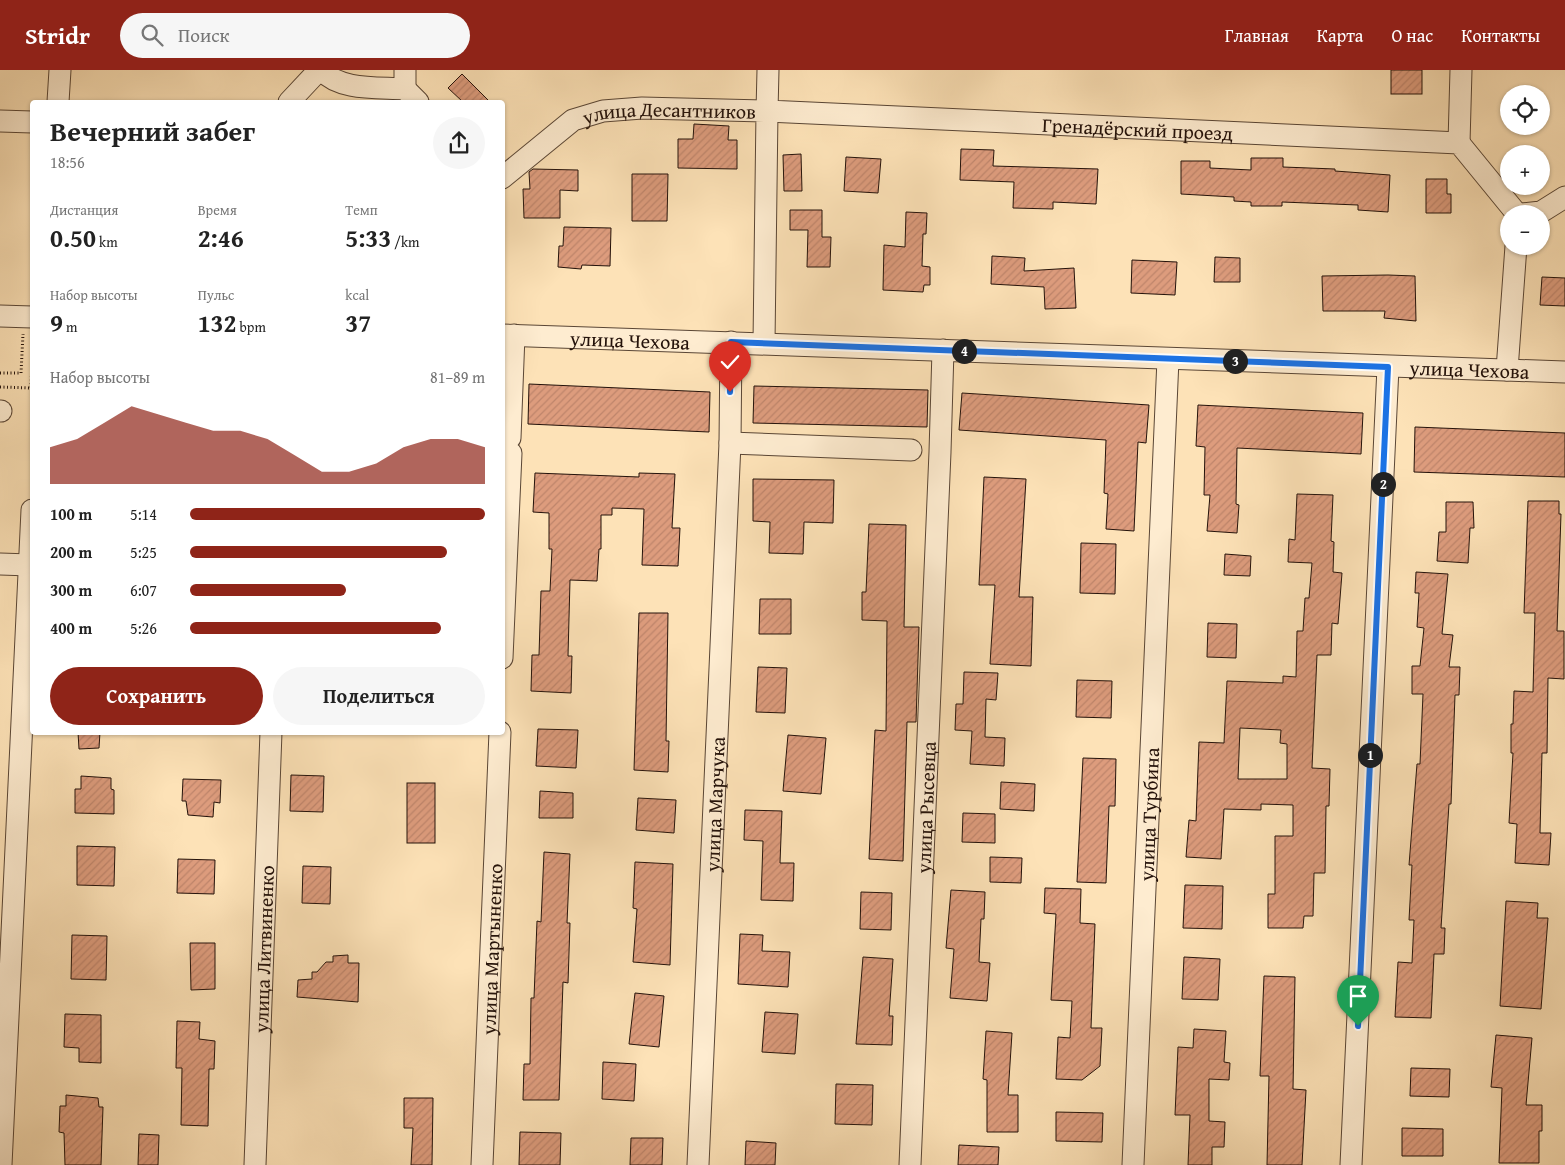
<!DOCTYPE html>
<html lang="ru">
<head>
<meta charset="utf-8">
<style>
  body { margin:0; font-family:"Gentium Book Plus",serif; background:#f6f6f6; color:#222; height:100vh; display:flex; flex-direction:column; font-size:19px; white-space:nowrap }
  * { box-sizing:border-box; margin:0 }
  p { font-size:16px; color:#767676 }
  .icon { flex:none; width:28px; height:28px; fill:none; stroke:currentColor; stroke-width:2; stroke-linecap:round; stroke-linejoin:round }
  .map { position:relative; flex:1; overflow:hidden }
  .details { position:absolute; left:30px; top:30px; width:475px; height:635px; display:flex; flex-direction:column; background:#fff; border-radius:5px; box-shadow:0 1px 4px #0004 }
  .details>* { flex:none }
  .controls { position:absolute; left:1500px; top:15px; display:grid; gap:10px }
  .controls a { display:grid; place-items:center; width:50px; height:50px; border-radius:50%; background:#fff; box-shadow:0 1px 4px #0004; font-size:25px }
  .pin { position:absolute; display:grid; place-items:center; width:42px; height:42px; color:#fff; margin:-51px -21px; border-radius:50% 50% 50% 0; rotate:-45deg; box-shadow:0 0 5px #0007 }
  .pin .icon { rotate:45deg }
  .km { position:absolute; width:25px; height:25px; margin:-12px; border-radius:50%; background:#222; color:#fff; font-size:14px; line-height:25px; text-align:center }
  .round { display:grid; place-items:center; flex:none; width:52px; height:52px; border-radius:26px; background:#f6f6f6 }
  .overview { display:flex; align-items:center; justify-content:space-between; height:85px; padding:0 20px }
  h1 { font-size:28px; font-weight:700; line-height:38px }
  .stats { display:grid; grid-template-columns:repeat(3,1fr); gap:8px; height:85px; padding:5px 20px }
  .stats div { display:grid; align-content:center }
  .stats b { font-size:25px; font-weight:700 }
  .stats small { font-size:14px; font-weight:400 }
  .stats p { font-size:14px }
  .chart { height:140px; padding:10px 20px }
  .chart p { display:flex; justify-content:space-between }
  .chart svg { width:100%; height:90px; margin-top:5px; fill:#8f2418; opacity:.7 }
  .primary-button { display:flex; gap:10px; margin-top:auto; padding:10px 20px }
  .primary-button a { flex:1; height:58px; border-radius:30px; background:#8f2418; color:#fff; font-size:20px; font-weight:700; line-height:58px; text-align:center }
  .primary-button a+a { background:#f6f6f6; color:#222 }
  ul { padding:0 20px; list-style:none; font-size:16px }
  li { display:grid; grid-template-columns:80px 60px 1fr; align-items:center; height:38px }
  li i { height:12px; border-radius:6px; background:#8f2418 }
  header { display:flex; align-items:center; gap:30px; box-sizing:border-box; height:70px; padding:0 25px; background:#8f2418; color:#fff }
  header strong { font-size:24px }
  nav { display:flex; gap:28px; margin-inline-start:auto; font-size:18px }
  .search { width:350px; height:45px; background:#f6f6f6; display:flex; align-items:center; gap:12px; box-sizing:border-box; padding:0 18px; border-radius:28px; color:#767676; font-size:19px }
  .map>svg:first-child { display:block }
  .building { fill:url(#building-hatch); stroke:#24120a; fill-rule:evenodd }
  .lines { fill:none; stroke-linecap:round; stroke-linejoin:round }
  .minor-casing { stroke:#5a4635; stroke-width:23 }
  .path { stroke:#24120a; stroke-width:3; stroke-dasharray:1 2.5; stroke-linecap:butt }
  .minor { stroke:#feecd0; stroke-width:21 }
  .route-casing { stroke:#fff; stroke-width:10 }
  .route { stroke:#1a73e8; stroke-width:6 }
  .labels { text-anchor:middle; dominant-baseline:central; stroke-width:4.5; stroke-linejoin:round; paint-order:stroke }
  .street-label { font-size:20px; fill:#24120a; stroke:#feecd0 }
</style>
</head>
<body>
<header>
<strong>Stridr</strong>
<div class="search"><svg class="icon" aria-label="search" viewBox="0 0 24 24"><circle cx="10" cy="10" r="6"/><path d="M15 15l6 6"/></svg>Поиск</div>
<nav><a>Главная</a><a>Карта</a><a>О нас</a><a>Контакты</a></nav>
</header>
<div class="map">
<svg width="1565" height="1095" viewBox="0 0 1565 1095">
  <defs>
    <pattern id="building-hatch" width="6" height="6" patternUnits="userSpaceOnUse" patternTransform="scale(1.25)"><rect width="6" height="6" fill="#dd9c7d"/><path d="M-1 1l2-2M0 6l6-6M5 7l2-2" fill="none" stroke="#be856b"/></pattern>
  </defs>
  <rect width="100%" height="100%" fill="#fde2b7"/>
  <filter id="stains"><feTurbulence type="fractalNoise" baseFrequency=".004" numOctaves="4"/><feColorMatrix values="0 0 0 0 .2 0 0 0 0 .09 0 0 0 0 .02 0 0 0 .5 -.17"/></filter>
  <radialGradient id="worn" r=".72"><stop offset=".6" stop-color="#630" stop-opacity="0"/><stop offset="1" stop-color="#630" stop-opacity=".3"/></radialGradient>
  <g class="building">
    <rect x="1391" y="0" width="31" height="24"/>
    <polygon points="462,4 490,32 463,32 448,18"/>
    <polygon points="694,54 729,56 728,70 737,70 737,99 678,98 678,69 693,69"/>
    <polygon points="961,79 994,80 993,96 1098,99 1096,134 1053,132 1053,139 1013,138 1014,112 960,110"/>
    <polygon points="801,84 802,121 784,121 783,85"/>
    <polygon points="846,87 881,89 878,123 844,121"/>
    <polygon points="1251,88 1283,88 1283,97 1335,99 1335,101 1390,105 1388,142 1358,140 1358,135 1282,132 1282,136 1251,136 1251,132 1234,131 1234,127 1181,124 1181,91 1210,91 1210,98 1251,100"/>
    <polygon points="533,99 578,100 578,121 560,120 560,148 524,148 523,119 530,119 529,102"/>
    <polygon points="632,104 668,104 667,151 632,151"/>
    <polygon points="1426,109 1447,109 1447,124 1451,124 1451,143 1426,143"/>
    <polygon points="790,140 822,140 822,167 831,167 830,197 807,197 808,160 790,160"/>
    <polygon points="906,142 927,143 926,164 923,164 922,196 930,197 930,215 924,215 923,222 883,220 884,175 905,177"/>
    <polygon points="564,157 611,158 610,196 582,195 581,199 558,197 559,176 563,176"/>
    <polygon points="992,186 1025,188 1024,201 1074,198 1076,238 1045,239 1044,217 991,214"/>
    <polygon points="1215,187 1240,188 1240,212 1214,212"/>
    <polygon points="1132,190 1177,192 1175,225 1131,223"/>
    <polygon points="1388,205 1415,206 1416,251 1384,248 1385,241 1323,241 1322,206"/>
    <polygon points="1542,207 1565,208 1565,236 1540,235"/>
    <polygon points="529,314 710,322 709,362 528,354"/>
    <polygon points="754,316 928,320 927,357 753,353"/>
    <polygon points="962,323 1149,335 1146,373 1138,372 1134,461 1106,459 1108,424 1104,423 1106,370 959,360"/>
    <polygon points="1198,335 1363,343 1361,384 1237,378 1236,434 1239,435 1237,463 1207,461 1210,425 1204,425 1205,377 1196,376"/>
    <polygon points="1415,357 1565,363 1565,407 1414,402"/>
    <polygon points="535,403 639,407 639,403 675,404 672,458 680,458 678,496 642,495 644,439 612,438 612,445 601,445 601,479 599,479 597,511 570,510 568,586 572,586 571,623 531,621 532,585 539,585 541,521 550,521 552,479 549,479 549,443 533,442"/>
    <polygon points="984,407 1026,409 1019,527 1033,527 1031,596 990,594 995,515 979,515"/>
    <polygon points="753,409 834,410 833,453 804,452 803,484 769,483 770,452 753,451"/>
    <path d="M1297 424 1333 425 1331 471 1334 472 1333 502 1342 503 1338 554 1332 553 1331 585H1317L1312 698 1330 699 1329 736H1326L1325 803H1314L1313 846H1304L1303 858H1268V824H1275V766H1293V735L1261 734V740L1224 739 1221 789 1186 787 1189 750 1196 751 1199 672 1224 673 1227 611 1283 613V606L1296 607 1297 561H1303L1305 528H1309L1312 493 1288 492 1289 469 1295 470ZM1240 658 1281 660 1280 673 1287 674V709H1238Z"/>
    <polygon points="1528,431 1559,431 1559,444 1561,444 1557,561 1564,561 1564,609 1548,608 1547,683 1542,683 1540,763 1551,763 1549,795 1515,793 1517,754 1509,753 1513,683 1511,683 1511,654 1513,654 1514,621 1533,622 1535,543 1524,543"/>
    <polygon points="1446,432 1473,432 1474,458 1470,458 1468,493 1437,491 1439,462 1446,462"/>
    <polygon points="869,454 906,455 904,557 919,557 916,652 907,652 903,791 869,789 875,660 886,661 887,551 862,550 862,522 866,522"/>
    <polygon points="1081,473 1116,474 1115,524 1080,523"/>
    <polygon points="1225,484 1251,486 1250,506 1224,505"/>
    <polygon points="1416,502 1448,504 1442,564 1453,565 1449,597 1460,597 1459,625 1455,625 1451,734 1449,734 1441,858 1445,858 1444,884 1434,884 1431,948 1395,947 1398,892 1412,893 1414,850 1409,850 1412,795 1409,795 1417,694 1420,694 1423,624 1412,624 1412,596 1420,596 1424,558 1417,557 1419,523 1415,523"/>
    <polygon points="760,529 791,529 791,564 759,564"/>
    <polygon points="639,543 668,543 666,671 669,671 668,702 634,700"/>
    <polygon points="1208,553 1237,554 1236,588 1207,587"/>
    <polygon points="758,597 787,598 785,643 756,642"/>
    <polygon points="964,602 998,603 996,630 986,629 985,667 1005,668 1004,696 970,694 972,661 955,660 956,634 963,634"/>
    <polygon points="1077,610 1112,611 1111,648 1076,647"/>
    <polygon points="538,659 578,660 576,698 536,696"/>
    <polygon points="78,662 100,662 99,678 79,679"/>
    <polygon points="788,665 826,668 821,724 783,721"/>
    <polygon points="1083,688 1116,689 1115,736 1109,736 1106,813 1077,812"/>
    <polygon points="291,705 324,706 323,742 290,741"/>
    <polygon points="81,706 111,708 111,719 114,720 114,744 75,743 75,719 81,719"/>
    <polygon points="183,709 221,710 220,733 214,732 213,747 188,745 186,731 182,731"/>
    <polygon points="1001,712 1035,714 1034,741 1000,739"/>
    <rect x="407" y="713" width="28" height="60"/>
    <polygon points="540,721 573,723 573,748 539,748"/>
    <polygon points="638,728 676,730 674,763 636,760"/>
    <polygon points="745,740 782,741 780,793 794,793 793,831 761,830 763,771 744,770"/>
    <polygon points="963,743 995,744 995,773 962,772"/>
    <polygon points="77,776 115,777 114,816 77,815"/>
    <polygon points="544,782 570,784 567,853 570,853 568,913 563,912 559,1030 523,1030 524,994 530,994 531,928 534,928 537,851 541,852"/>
    <polygon points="990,787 1022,788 1021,813 990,812"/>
    <polygon points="178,789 215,790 214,824 177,823"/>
    <polygon points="635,792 673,794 670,895 633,892 637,839 633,838"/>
    <polygon points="303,796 331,797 330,834 302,833"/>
    <polygon points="1185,815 1223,816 1222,859 1183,858"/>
    <polygon points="1045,818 1081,819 1080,853 1095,854 1091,958 1102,958 1100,996 1082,1010 1056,1009 1058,967 1070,968 1072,931 1051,930 1056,844 1044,843"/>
    <polygon points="951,820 985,822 984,849 981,849 979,892 990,893 987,931 950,928 954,879 946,878"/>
    <polygon points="861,822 892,823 891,860 860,859"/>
    <polygon points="1506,831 1538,833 1537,848 1548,848 1541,939 1500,936"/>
    <polygon points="740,864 763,865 762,881 790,882 788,917 738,914"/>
    <polygon points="72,865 107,866 106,910 71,909"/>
    <polygon points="190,873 215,873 215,919 191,920"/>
    <polygon points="348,885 348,893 359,893 358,932 297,927 298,910 312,909 312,902 317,902 326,892 333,892 333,886"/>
    <polygon points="863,887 893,889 889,946 893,946 892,975 856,974"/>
    <polygon points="1184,887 1220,889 1218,930 1182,929"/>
    <polygon points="1264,906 1295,907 1293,1019 1306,1020 1302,1095 1267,1095 1269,1006 1260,1006"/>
    <polygon points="635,923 664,926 659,977 629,974"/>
    <polygon points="765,942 798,944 795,984 762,982"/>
    <polygon points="65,944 101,945 101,993 79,992 79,978 64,977"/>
    <polygon points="177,951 200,952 199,969 215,971 214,999 209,999 208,1056 181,1055 182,998 176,998"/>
    <polygon points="1194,959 1226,961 1224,992 1230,993 1229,1010 1209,1009 1209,1051 1225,1052 1224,1077 1212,1077 1212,1095 1188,1095 1190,1045 1175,1045 1178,977 1193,978"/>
    <polygon points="986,961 1012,963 1008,1025 1018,1025 1018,1062 987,1062 987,1010 983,1009"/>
    <polygon points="1496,965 1532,968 1526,1035 1542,1035 1542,1061 1539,1061 1539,1093 1499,1093 1502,1018 1491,1017"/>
    <polygon points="603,992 636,994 634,1031 602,1029"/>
    <polygon points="1411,998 1450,999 1449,1027 1410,1026"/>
    <polygon points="836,1014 873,1015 872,1055 835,1054"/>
    <polygon points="66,1025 98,1028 99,1037 103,1037 101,1095 65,1095 64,1063 59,1062 60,1036 66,1036"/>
    <polygon points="404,1028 433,1028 432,1095 411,1095 413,1058 404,1058"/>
    <polygon points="1056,1042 1103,1043 1102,1072 1056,1071"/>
    <polygon points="1402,1058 1443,1059 1443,1086 1402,1086"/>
    <polygon points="520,1062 561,1063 560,1095 519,1095"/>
    <polygon points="139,1064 159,1065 158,1095 138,1095"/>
    <polygon points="631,1068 663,1068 662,1095 630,1095"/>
    <polygon points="746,1071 776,1073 775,1095 745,1095"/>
    <polygon points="959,1075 999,1077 998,1095 958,1095"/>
  </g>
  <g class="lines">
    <g class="minor-casing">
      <g id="minor">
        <path d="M321 0C341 21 377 17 405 19L418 32"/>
        <path id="s1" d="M768 0 767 41 1459 73 1517 144"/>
        <polyline points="405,19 405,0"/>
        <polyline points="58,32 60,0"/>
        <polyline points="289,32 319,0"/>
        <polyline points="0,51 32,52"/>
        <polyline points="1459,73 1461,0"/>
        <path id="s2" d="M502 108 573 50 603 41 642 38 767 41 764 273"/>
        <polyline points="1522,144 1541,142 1565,127"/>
        <polyline points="0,246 32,247"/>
        <path id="s3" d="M502 265 1565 302"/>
        <polyline points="1507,300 1516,176"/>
        <polyline points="0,341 1,341"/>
        <polyline points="502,368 510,368 514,265"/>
        <polyline points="730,373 911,380"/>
        <polyline points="0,494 30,495"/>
        <polyline points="502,588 511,383"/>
        <polyline points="1,1095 32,440"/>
        <path id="s4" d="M255 1095 271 662"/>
        <path id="s5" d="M482 1095 500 662"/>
        <path id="s6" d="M698 1095 730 373 731 272"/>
        <path id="s7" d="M910 1095 940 382 943 280"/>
        <path id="s8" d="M1133 1095 1168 289"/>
        <polyline points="1351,1095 1388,297"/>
      </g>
    </g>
    <g class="path">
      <polyline points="0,303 21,303 23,264"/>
      <polyline points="0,317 31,318 32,289"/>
    </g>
    <use href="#minor" class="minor"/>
  </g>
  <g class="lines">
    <g class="route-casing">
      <polyline id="route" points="730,322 731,272 1388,297 1358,956"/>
    </g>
    <use href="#route" class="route"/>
  </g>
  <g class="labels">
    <g class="street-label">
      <text stroke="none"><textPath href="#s2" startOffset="189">улица Десантников</textPath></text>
      <text stroke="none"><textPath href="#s1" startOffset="412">Гренадёрский проезд</textPath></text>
      <text stroke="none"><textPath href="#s3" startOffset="128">улица Чехова</textPath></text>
      <text stroke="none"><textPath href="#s3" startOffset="968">улица Чехова</textPath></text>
      <text stroke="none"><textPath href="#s6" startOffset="361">улица Марчука</textPath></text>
      <text stroke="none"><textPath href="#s7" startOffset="358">улица Рысевца</textPath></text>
      <text stroke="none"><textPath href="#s8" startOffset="351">улица Турбина</textPath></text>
      <text stroke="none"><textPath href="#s4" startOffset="216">улица Литвиненко</textPath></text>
      <text stroke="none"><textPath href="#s5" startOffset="216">улица Мартыненко</textPath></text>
    </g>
  </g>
  <rect width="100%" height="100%" filter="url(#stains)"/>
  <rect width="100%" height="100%" fill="url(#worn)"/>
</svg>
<div class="controls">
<a><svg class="icon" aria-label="locate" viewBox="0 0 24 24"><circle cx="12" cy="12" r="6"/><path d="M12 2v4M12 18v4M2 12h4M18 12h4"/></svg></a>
<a>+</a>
<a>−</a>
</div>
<div class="pin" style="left:1358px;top:956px;background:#1e9e55"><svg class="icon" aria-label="arrive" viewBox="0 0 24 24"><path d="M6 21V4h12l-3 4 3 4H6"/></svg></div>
<div class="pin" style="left:730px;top:322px;background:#d93025"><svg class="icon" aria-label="check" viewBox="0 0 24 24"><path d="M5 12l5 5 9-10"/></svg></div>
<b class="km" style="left:1370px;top:685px">1</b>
<b class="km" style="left:1383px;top:414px">2</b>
<b class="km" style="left:1235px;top:291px">3</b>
<b class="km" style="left:964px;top:281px">4</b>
<section class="details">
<div class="overview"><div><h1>Вечерний забег</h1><p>18:56</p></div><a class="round"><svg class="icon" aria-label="share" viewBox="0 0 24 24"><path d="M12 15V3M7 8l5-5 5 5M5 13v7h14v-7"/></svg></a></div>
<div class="stats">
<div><p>Дистанция</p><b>0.50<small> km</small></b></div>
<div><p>Время</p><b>2:46</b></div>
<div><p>Темп</p><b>5:33<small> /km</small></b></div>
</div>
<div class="stats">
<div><p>Набор высоты</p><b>9<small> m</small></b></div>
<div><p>Пульс</p><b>132<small> bpm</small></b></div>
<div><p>kcal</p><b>37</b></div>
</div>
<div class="chart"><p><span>Набор высоты</span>81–89 m</p>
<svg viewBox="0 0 160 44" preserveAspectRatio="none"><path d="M0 44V26L10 22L20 14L30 6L40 10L50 14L60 18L70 18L80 22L90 30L100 38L110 38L120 34L130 26L140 22L150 22L160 26V44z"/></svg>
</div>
<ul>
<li><b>100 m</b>5:14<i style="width:100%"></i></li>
<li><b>200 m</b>5:25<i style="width:87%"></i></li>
<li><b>300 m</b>6:07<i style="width:53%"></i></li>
<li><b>400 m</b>5:26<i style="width:85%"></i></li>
</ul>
<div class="primary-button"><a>Сохранить</a><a>Поделиться</a></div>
</section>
</div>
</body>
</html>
